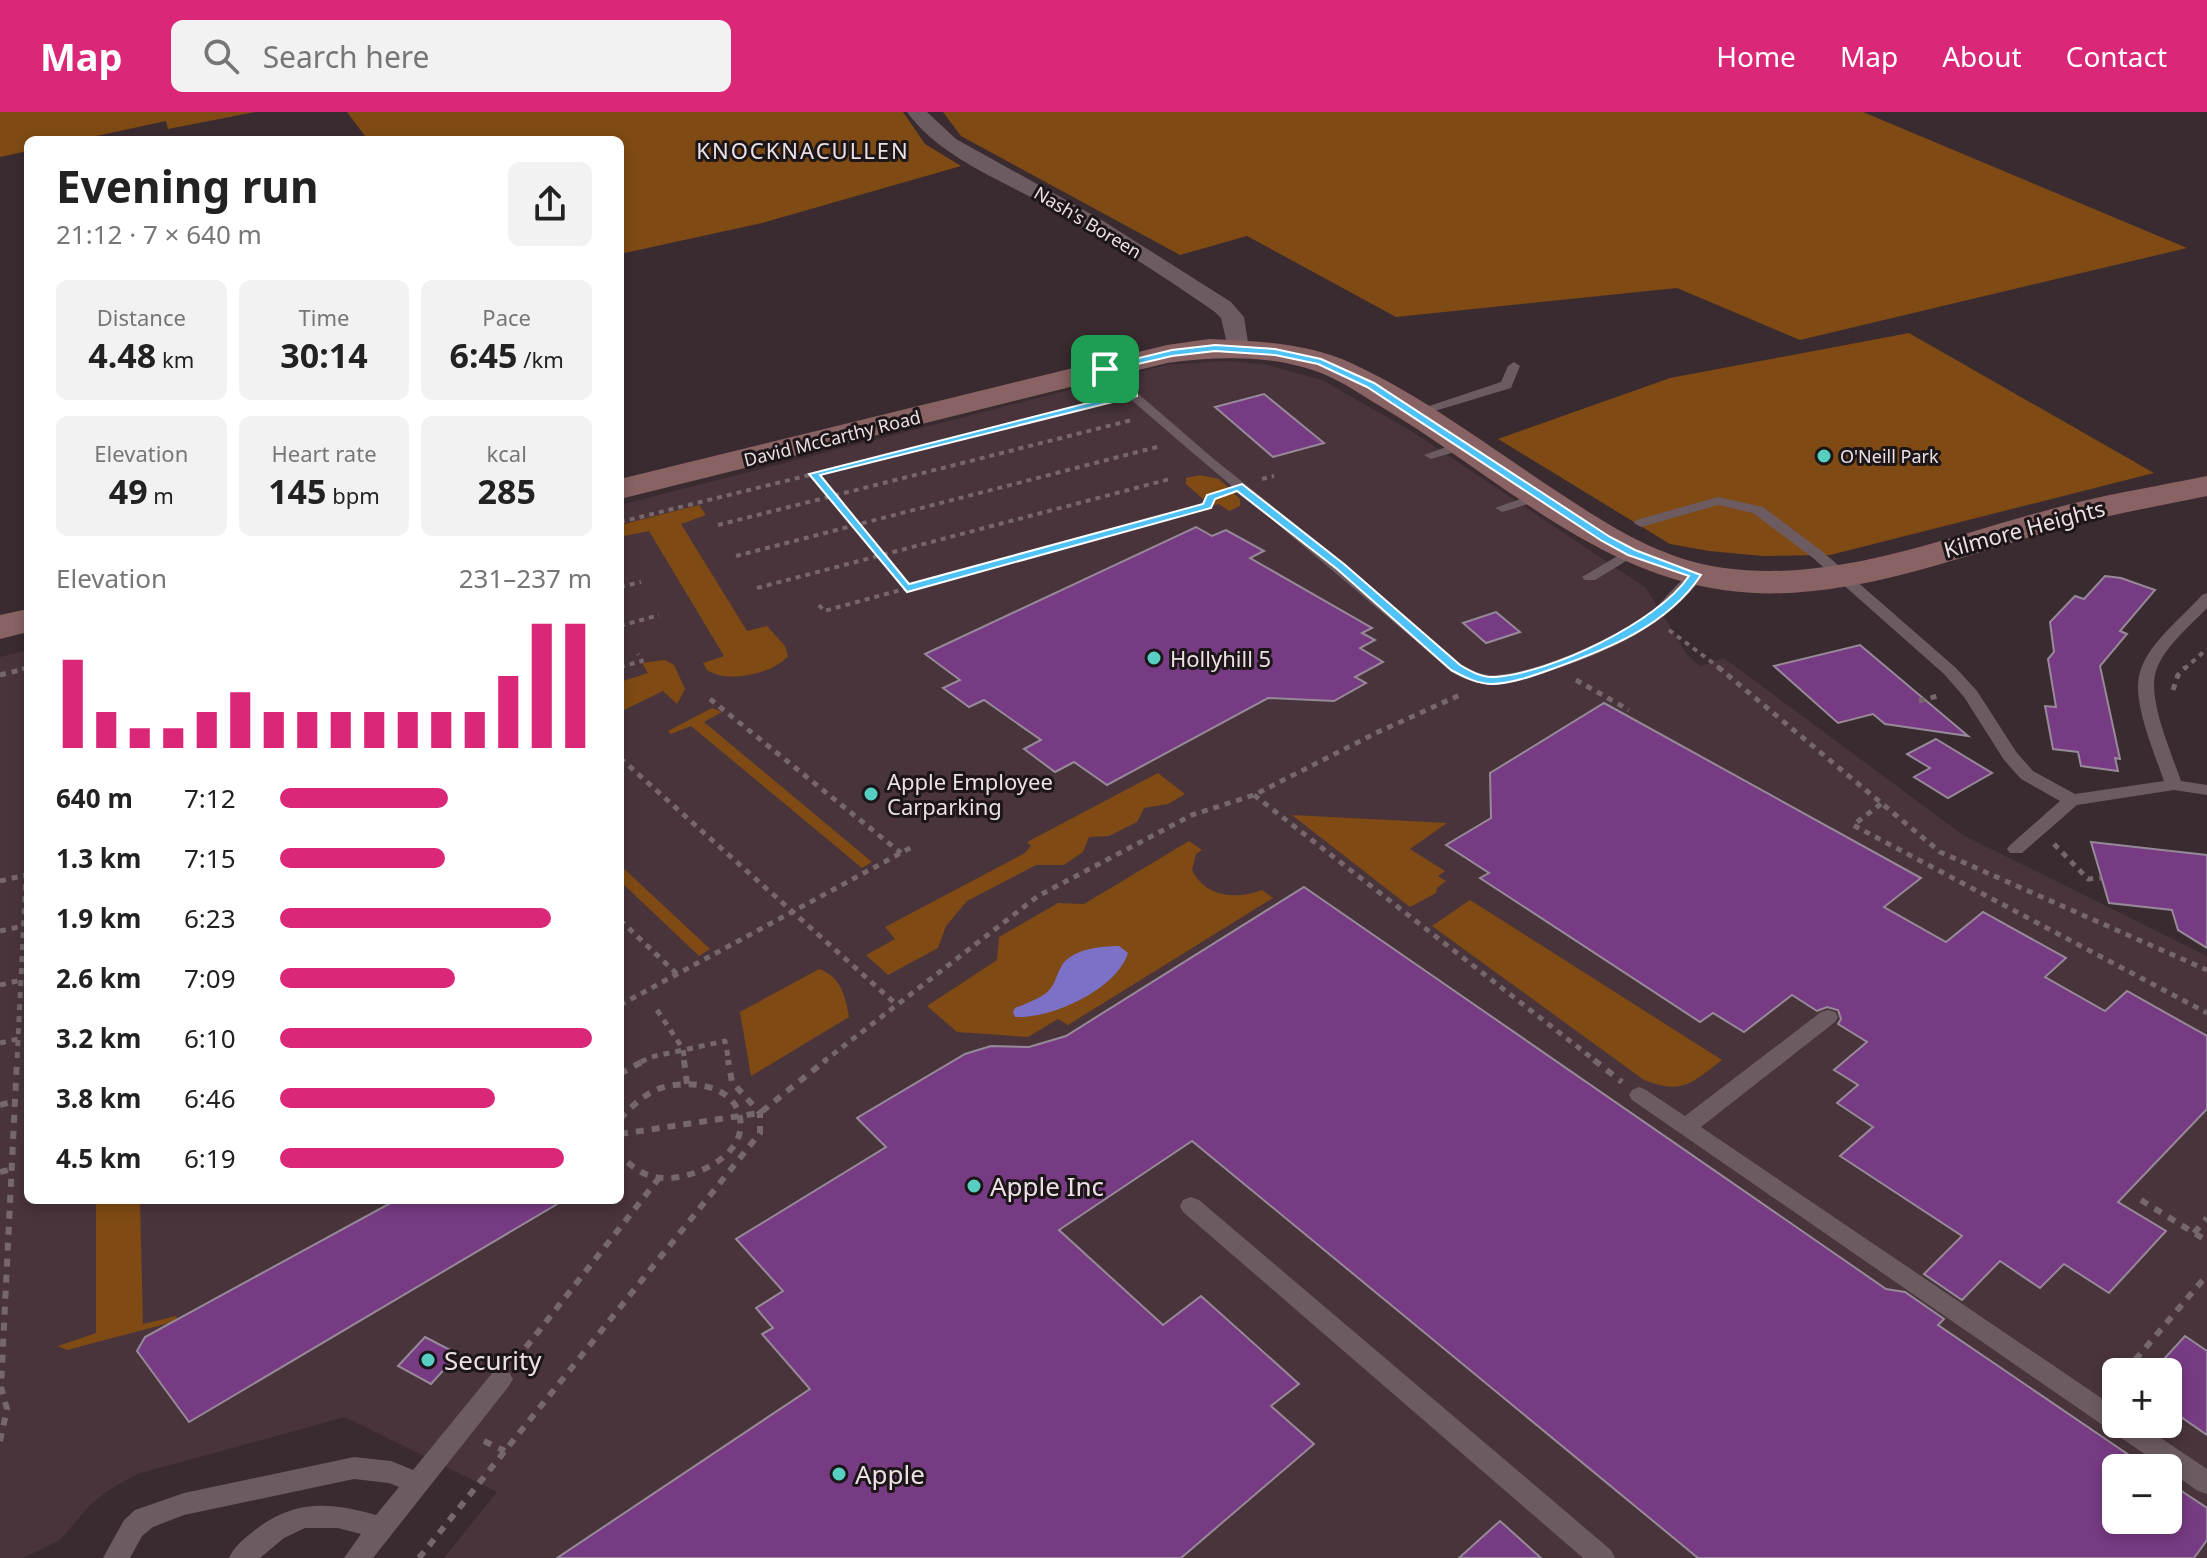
<!DOCTYPE html>
<html lang="en">
<head>
<meta charset="utf-8">
<style>
  body { margin:0; font-family:"Noto Sans",sans-serif; background:#f2f2f2; color:#222; height:100vh; display:flex; flex-direction:column; font-size:30px; white-space:nowrap }
  * { box-sizing:border-box; margin:0 }
  p { font-size:26px; color:#767676 }
  .icon { flex:none; width:44px; height:44px; fill:none; stroke:currentColor; stroke-width:2; stroke-linecap:round; stroke-linejoin:round }
  .map { position:relative; flex:1; overflow:hidden }
  .drawer { position:absolute; left:24px; top:24px; width:600px; height:1068px; display:flex; flex-direction:column; background:#fff; border-radius:12px; box-shadow:0 4px 12px #0003 }
  .drawer>* { flex:none }
  .buttons { position:absolute; left:2102px; top:1246px; display:grid; gap:16px }
  .buttons a { display:grid; place-items:center; width:80px; height:80px; border-radius:12px; background:#fff; box-shadow:0 4px 12px #0003; font-size:40px }
  .pin { position:absolute; display:grid; place-items:center; width:68px; height:68px; color:#fff; margin:-34px; border-radius:16px; box-shadow:0 4px 12px #0006 }
  .round { display:grid; place-items:center; flex:none; width:84px; height:84px; border-radius:12px; background:#f2f2f2 }
  .summary { display:flex; align-items:center; justify-content:space-between; height:136px; padding:0 32px }
  h1 { font-size:44px; font-weight:700; line-height:60px }
  .figures { display:grid; grid-template-columns:repeat(3,1fr); gap:12px; height:136px; padding:8px 32px }
  .figures div { display:grid; align-content:center; border-radius:12px; background:#f2f2f2; text-align:center }
  .figures b { font-size:34px; font-weight:700 }
  .figures small { font-size:22px; font-weight:400 }
  .figures p { font-size:22px }
  .chart { height:224px; padding:16px 32px }
  .chart p { display:flex; justify-content:space-between }
  .chart svg { width:100%; height:144px; margin-top:8px; stroke:#db2777; stroke-width:6 }
  ul { padding:0 32px; list-style:none; font-size:26px }
  li { display:grid; grid-template-columns:128px 96px 1fr; align-items:center; height:60px }
  li i { height:20px; border-radius:10px; background:#db2777 }
  header { display:flex; align-items:center; gap:48px; box-sizing:border-box; height:112px; padding:0 40px; background:#db2777; color:#fff }
  header strong { font-size:38px }
  nav { display:flex; gap:44px; margin-inline-start:auto; font-size:28px }
  .search { width:560px; height:72px; background:#f2f2f2; display:flex; align-items:center; gap:20px; box-sizing:border-box; padding:0 28px; border-radius:12px; color:#767676; font-size:30px }
  .map>svg:first-child { display:block }
  .built { fill:#49343c; fill-rule:evenodd }
  .green { fill:#7f4a13 }
  .water { fill:#7b72c8 }
  .building { fill:#773b83; stroke:#968a98; stroke-width:2 }
  .lines { fill:none; stroke-linecap:round; stroke-linejoin:round }
  .path-far2 { stroke:#75676c; stroke-width:4; stroke-dasharray:5 5; stroke-linecap:butt }
  .path-far1 { stroke:#75676c; stroke-width:5; stroke-dasharray:6 6; stroke-linecap:butt }
  .path { stroke:#75676c; stroke-width:6; stroke-dasharray:8 8; stroke-linecap:butt }
  .lane { fill:#6c5b61; fill-rule:evenodd }
  .street { fill:#6c5b61; fill-rule:evenodd }
  .secondary { fill:#896263; fill-rule:evenodd }
  .route { fill:#4fc3f7; stroke:#fff; stroke-width:2; fill-rule:evenodd }
  .poi-dot { fill:#57cec2; stroke:#1d1618; stroke-width:3 }
  .labels { text-anchor:middle; dominant-baseline:central; stroke-width:6; stroke-linejoin:round; paint-order:stroke }
  .far-street-label { font-size:18px; fill:#ebe0e4; stroke:#1d1618 }
  .far-poi-label { font-size:18px; fill:#ebe0e4; stroke:#1d1618; text-anchor:start }
  .far-quarter-label { font-size:22px; letter-spacing:2px; fill:#ebe0e4; stroke:#1d1618 }
  .street-label { font-size:22px; fill:#ebe0e4; stroke:#1d1618 }
  .poi-label { font-size:22px; fill:#ebe0e4; stroke:#1d1618; text-anchor:start }
  .near-poi-label { font-size:26px; fill:#ebe0e4; stroke:#1d1618; text-anchor:start }
</style>
</head>
<body>
<header>
<strong>Map</strong>
<div class="search"><svg class="icon" aria-label="search" viewBox="0 0 24 24"><circle cx="10" cy="10" r="6"/><path d="M15 15l6 6"/></svg>Search here</div>
<nav><a>Home</a><a>Map</a><a>About</a><a>Contact</a></nav>
</header>
<div class="map">
<svg width="2207" height="1446" viewBox="0 0 2207 1446">
  <rect width="100%" height="100%" fill="#3a2b31"/>
  <path class="built" d="M1225 249 1264 252 1322 268 1413 320 1646 476 1687 543 1700 554 1724 546 1963 723 2207 844V1446H444L497 1380 345 1305 137 1362 109 1378 89 1394 60 1428 23 1446H0V545L28 538V1088H620V393L1167 253ZM2116 1260H2168V1312H2116ZM2116 1356H2168V1408H2116Z"/>
  <g class="green">
    <polygon points="0,0 255,0 168,17 166,9 78,28 28,28 28,39 0,45"/>
    <polygon points="347,0 903,0 925,32 961,54 762,111 620,142 620,28 368,28"/>
    <polygon points="943,0 1863,0 2187,136 1800,228 1677,176 1396,205 1247,124 1180,143 961,24"/>
    <polygon points="1909,221 2154,361 1830,443 1763,444 1709,439 1670,432 1498,327 1670,266"/>
    <polygon points="1200,363 1219,367 1240,387 1240,394 1229,399 1219,392 1211,394 1186,372 1186,366"/>
    <path d="M699 393 706 403 681 412 747 519 767 514 785 534 788 544C773 562 727 572 707 558L703 551 724 544 649 419 624 424 620 422V413Z"/>
    <polygon points="665,548 674,553 685,577 677,592 663,579 620,600 620,570 648,561 642,551"/>
    <polygon points="712,596 722,600 704,610 872,750 862,756 691,614 671,622 668,619"/>
    <polygon points="1158,661 1185,682 1168,692 1144,696 1137,710 1109,724 1089,725 1083,740 1064,753 1036,753 967,789 946,814 938,836 888,863 866,843 895,827 885,815 1025,741 1031,734 1027,730"/>
    <polygon points="1292,703 1447,711 1410,737 1445,759 1438,764 1446,769 1437,776 1436,781 1410,795"/>
    <path d="M1189 729 1202 738 1196 742 1192 758C1205 785 1236 788 1262 778L1273 786 1068 913 1058 907 1028 925 957 920 927 894 997 848 999 825 1058 791 1084 792Z"/>
    <polygon points="620,753 710,837 699,844 620,769"/>
    <path d="M1470 788 1722 948C1692 971 1682 983 1644 968L1432 814Z"/>
    <path d="M819 857C841 865 845 883 849 905L751 964 740 900Z"/>
    <polygon points="96,1088 140,1088 143,1212 176,1204 177,1209 67,1238 58,1234 96,1221"/>
  </g>
  <path class="water" d="M1119 834 1128 841C1117 877 1052 907 1015 905L1013 900 1015 896C1025 892 1036 888 1045 882 1055 874 1055 866 1061 855 1070 837 1101 834 1119 834Z"/>
  <g class="building">
    <polygon points="1264,282 1324,331 1273,345 1215,295"/>
    <polygon points="1196,415 1212,424 1226,418 1264,439 1250,446 1372,516 1362,521 1375,528 1360,536 1383,550 1355,565 1366,571 1334,589 1268,586 1107,673 1074,650 1055,660 1024,637 1041,628 984,588 969,595 943,576 960,568 925,542"/>
    <polygon points="2105,464 2121,466 2155,478 2120,519 2127,522 2100,554 2120,647 2115,646 2118,659 2081,654 2078,640 2053,637 2045,594 2056,595 2048,547 2054,540 2050,510 2075,484 2084,487"/>
    <polygon points="1496,500 1520,520 1486,531 1463,511"/>
    <polygon points="1860,533 1968,624 1885,612 1873,602 1838,611 1774,554"/>
    <polygon points="1604,591 1921,766 1884,795 1946,830 1983,800 2066,846 2045,865 2105,899 2127,879 2207,924 2207,997 2118,1090 2166,1119 2109,1181 2064,1152 2040,1176 2000,1149 1962,1188 1924,1162 1962,1124 1840,1044 1873,1015 1837,991 1858,973 1834,958 1867,930 1838,912 1841,907 1838,898 1827,895 1817,899 1792,883 1744,920 1713,901 1700,910 1480,766 1489,761 1446,733 1491,706 1490,661"/>
    <polygon points="1936,627 1992,661 1948,686 1914,665 1930,656 1907,642"/>
    <polygon points="2091,730 2207,743 2207,836 2178,818 2172,798 2109,791"/>
    <polygon points="1304,775 1886,1177 1905,1180 1944,1207 1938,1213 2148,1356 2116,1356 2116,1408 2168,1408 2168,1370 2207,1396 2207,1428 2194,1446 1698,1446 1192,1029 1059,1118 1163,1213 1201,1184 1299,1272 1271,1294 1314,1332 1181,1446 557,1446 810,1277 762,1222 773,1216 756,1196 783,1179 736,1127 886,1035 857,1006 965,942 991,934 1029,935 1066,924"/>
    <polygon points="396,1088 564,1088 189,1310 137,1239 145,1225"/>
    <polygon points="2185,1224 2207,1239 2207,1323 2168,1296 2168,1260 2152,1260"/>
    <polygon points="425,1225 458,1242 431,1272 398,1254"/>
    <polygon points="1500,1409 1541,1446 1459,1446"/>
  </g>
  <g class="lines">
    <g class="path-far2">
      <polyline points="814,362 906,476"/>
      <polyline points="1262,367 1274,364"/>
      <polyline points="620,410 1108,289"/>
      <polyline points="718,413 1132,308"/>
      <polyline points="736,444 1161,334"/>
      <polyline points="620,475 641,470"/>
      <polyline points="757,476 1170,367"/>
      <polyline points="819,493 824,499 1208,394 1211,385 1219,382"/>
      <polyline points="620,514 659,503"/>
      <polyline points="1669,518 1721,557"/>
      <polyline points="620,555 642,549 638,542"/>
      <polyline points="22,557 28,556"/>
      <polyline points="2184,557 2207,537"/>
    </g>
    <g class="path-far1">
      <polyline points="1718,555 1940,740 2207,858"/>
      <polyline points="0,563 28,556"/>
      <polyline points="1576,568 1629,598"/>
      <polyline points="2173,578 2178,563 2186,555"/>
      <polyline points="710,587 901,741"/>
      <polyline points="1919,589 1941,583"/>
      <polyline points="620,646 896,892"/>
      <polyline points="1254,683 1597,950"/>
      <polyline points="1881,692 1853,713 2207,901"/>
      <polyline points="2054,732 2088,767 2101,766"/>
      <polyline points="0,769 26,763 17,950"/>
      <polyline points="620,808 677,862"/>
      <polyline points="0,819 23,814"/>
      <polyline points="0,873 21,868"/>
      <polyline points="620,893 912,735"/>
      <polyline points="657,898 683,937 685,950"/>
      <polyline points="0,931 18,927"/>
      <polyline points="641,950 651,945 725,929 729,950"/>
      <polyline points="823,950 1038,784 1192,703 1254,683 1376,621 1462,582"/>
    </g>
    <g class="path">
      <polyline points="684,948 687,972"/>
      <polyline points="1594,948 1622,970"/>
      <polyline points="620,962 645,948"/>
      <polyline points="0,993 15,989"/>
      <path d="M620 1007C631 995 643 983 658 977 685 967 734 971 740 1006 747 1044 693 1068 662 1066 644 1065 633 1055 620 1044"/>
      <polyline points="620,1022 760,1001 826,948"/>
      <polyline points="0,1060 12,1057"/>
      <polyline points="2141,1088 2207,1129"/>
      <polyline points="2194,1121 2207,1106"/>
      <polyline points="516,1248 659,1066"/>
      <polyline points="2125,1260 2207,1163"/>
      <polyline points="0,1329 7,1297 1,1275 17,948"/>
      <polyline points="484,1329 505,1339"/>
      <polyline points="419,1446 760,1021 760,1001 732,970 728,948"/>
    </g>
    <g class="lane">
      <polygon points="1514,250 1520,254 1511,276 1415,305 1408,301 1501,270 1508,254"/>
      <path d="M1105 253 1215 348 1345 452 1462 553C1471 558 1479 562 1491 563 1532 564 1618 525 1651 500 1663 490 1684 462 1696 458L1704 463C1666 515 1610 539 1550 559 1531 566 1511 573 1491 572 1476 572 1463 567 1450 559 1335 458 1215 363 1100 260L1099 257Z"/>
      <polygon points="1463,329 1468,330 1468,336 1431,347 1424,343"/>
      <polygon points="1540,380 1547,384 1545,387 1502,400 1495,396"/>
      <path d="M1718 385 1763 395 1823 440 1956 556 1977 579 2017 641 2033 659 2075 682 2164 669C2155 642 2131 589 2140 560 2149 530 2182 506 2202 483L2207 481V496C2190 514 2164 535 2156 559 2147 587 2172 642 2181 669L2207 673V683L2174 678 2077 693 2022 741H2010L2007 737 2010 733 2060 689 2021 667 2004 648 1964 585 1944 562 1813 446 1753 401 1718 393 1641 415 1634 411 1636 408Z"/>
      <polygon points="1631,436 1638,440 1636,443 1595,468 1585,468 1582,465"/>
      <polygon points="1828,898 1835,900 1838,905 1835,910 1701,1015 2116,1296 2116,1312 2140,1312 2207,1357 2207,1382 2198,1379 1632,988 1629,983 1632,978 1639,975 1646,978 1685,1004 1821,900"/>
      <polygon points="1191,1085 1199,1088 1611,1438 1615,1446 1583,1446 1183,1100 1180,1094 1183,1088"/>
      <path d="M501 1257 509 1260 513 1267 509 1274 373 1446H344L361 1422 338 1416H305L284 1426 260 1446H229C234 1434 245 1426 255 1418 294 1387 331 1390 376 1403L399 1375 389 1371 354 1367 184 1403 153 1415 142 1424 130 1446H103L124 1408 135 1398 184 1381 354 1345 391 1349 413 1358 493 1260Z"/>
    </g>
    <path class="street" d="M907 0H927L956 27 1100 107 1231 190 1244 205 1249 236 1245 241H1229L1221 206 1215 200C1163 164 1109 129 1054 98 1005 69 941 47 907 0Z"/>
    <g class="secondary">
      <path d="M1209 227C1257 229 1307 231 1351 251 1422 283 1495 339 1561 382 1611 415 1663 448 1724 456 1835 471 1942 426 2048 398 2100 383 2154 375 2207 364V384C2160 394 2111 402 2065 415 1955 445 1839 495 1723 478 1591 459 1492 360 1380 294 1363 284 1346 272 1328 264 1278 242 1219 244 1167 251L620 387V367L1167 233Z"/>
      <polygon points="28,497 28,520 0,527 0,503"/>
    </g>
  </g>
  <path class="route" d="M1215 233 1275 237 1321 247 1374 271 1610 425 1635 438 1701 463C1667 514 1608 537 1552 557 1535 563 1511 572 1492 572 1478 572 1464 565 1451 558L1337 457 1237 379 1215 387 1211 396 907 480 809 362 1127 281 1102 259V255L1172 238ZM1215 239 1275 243 1318 252 1367 275 1602 429 1628 443 1689 464C1657 511 1550 561 1495 565 1482 566 1470 559 1460 553L1344 452 1242 372 1207 383 1203 392 909 472 820 363 1137 284V280L1112 258 1172 244Z"/>
  <g class="poi-dot">
    <circle cx="1824" cy="344" r="8"/>
    <circle cx="1154" cy="546" r="8"/>
    <circle cx="871" cy="682" r="8"/>
    <circle cx="974" cy="1074" r="8"/>
    <circle cx="428" cy="1248" r="8"/>
    <circle cx="839" cy="1362" r="8"/>
  </g>
  <g class="labels">
    <g class="far-street-label">
      <text transform="translate(1088 110) rotate(31)">Nash's Boreen</text>
      <text transform="translate(832 326) rotate(-14)">David McCarthy Road</text>
    </g>
    <g class="far-poi-label">
      <text x="1840" y="344">O'Neill Park</text>
    </g>
    <g class="far-quarter-label">
      <text x="803" y="38">KNOCKNACULLEN</text>
    </g>
    <g class="street-label">
      <text transform="translate(2024 416) rotate(-15)">Kilmore Heights</text>
    </g>
    <g class="poi-label">
      <text x="1170" y="546">Hollyhill 5</text>
      <text x="887" y="669">Apple Employee<tspan x="887" dy="25">Carparking</tspan></text>
    </g>
    <g class="near-poi-label">
      <text x="990" y="1074">Apple Inc</text>
      <text x="444" y="1248">Security</text>
      <text x="855" y="1362">Apple</text>
    </g>
  </g>
</svg>
<div class="buttons">
<a>+</a>
<a>−</a>
</div>
<div class="pin" style="left:1105px;top:257px;background:#1e9e55"><svg class="icon" aria-label="arrive" viewBox="0 0 24 24"><path d="M6 21V4h12l-3 4 3 4H6"/></svg></div>
<section class="drawer">
<div class="summary"><div><h1>Evening run</h1><p>21:12 · 7 × 640 m</p></div><a class="round"><svg class="icon" aria-label="share" viewBox="0 0 24 24"><path d="M12 15V3M7 8l5-5 5 5M5 13v7h14v-7"/></svg></a></div>
<div class="figures">
<div><p>Distance</p><b>4.48<small> km</small></b></div>
<div><p>Time</p><b>30:14</b></div>
<div><p>Pace</p><b>6:45<small> /km</small></b></div>
</div>
<div class="figures">
<div><p>Elevation</p><b>49<small> m</small></b></div>
<div><p>Heart rate</p><b>145<small> bpm</small></b></div>
<div><p>kcal</p><b>285</b></div>
</div>
<div class="chart"><p><span>Elevation</span>231–237 m</p>
<svg viewBox="0 0 160 44" preserveAspectRatio="none"><path d="M5 44V17M15 44V33M25 44V38M35 44V38M45 44V33M55 44V27M65 44V33M75 44V33M85 44V33M95 44V33M105 44V33M115 44V33M125 44V33M135 44V22M145 44V6M155 44V6"/></svg>
</div>
<ul>
<li><b>640 m</b>7:12<i style="width:54%"></i></li>
<li><b>1.3 km</b>7:15<i style="width:53%"></i></li>
<li><b>1.9 km</b>6:23<i style="width:87%"></i></li>
<li><b>2.6 km</b>7:09<i style="width:56%"></i></li>
<li><b>3.2 km</b>6:10<i style="width:100%"></i></li>
<li><b>3.8 km</b>6:46<i style="width:69%"></i></li>
<li><b>4.5 km</b>6:19<i style="width:91%"></i></li>
</ul>
</section>
</div>
</body>
</html>
